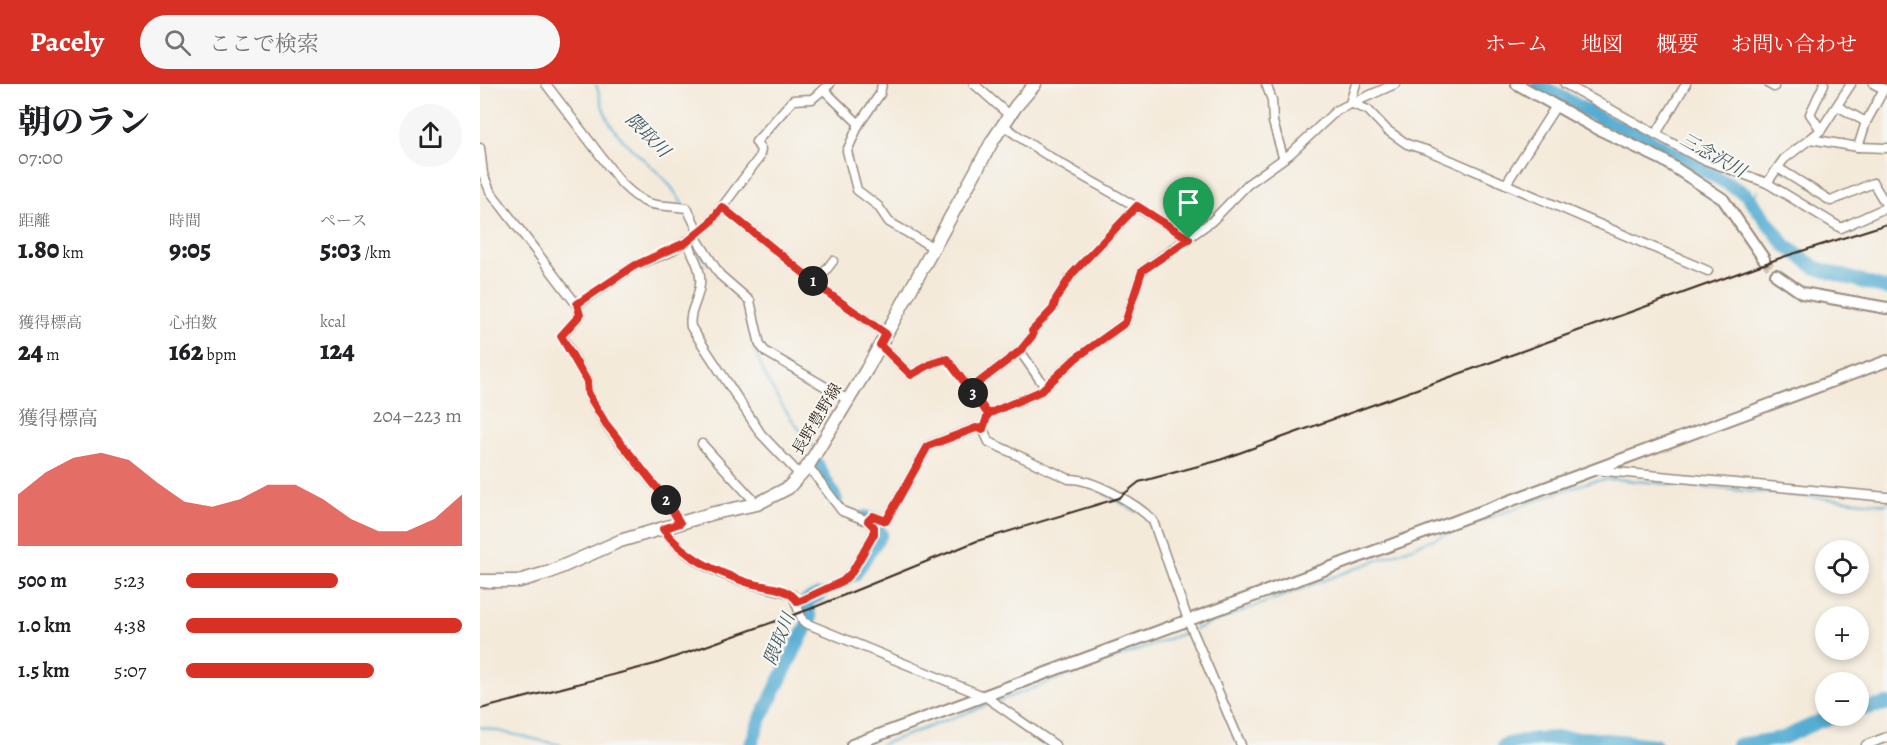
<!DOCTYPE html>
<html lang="ja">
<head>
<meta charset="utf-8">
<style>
  body { margin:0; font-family:Alegreya,"Noto Serif JP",serif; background:#f6f6f6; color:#202124; height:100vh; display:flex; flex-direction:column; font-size:22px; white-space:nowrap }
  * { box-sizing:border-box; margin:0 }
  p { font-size:20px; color:#757577 }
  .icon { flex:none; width:33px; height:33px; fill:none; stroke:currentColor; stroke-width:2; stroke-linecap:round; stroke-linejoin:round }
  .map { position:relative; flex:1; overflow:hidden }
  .details { display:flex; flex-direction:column; background:#fff; width:480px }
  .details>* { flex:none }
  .controls { position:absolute; left:1335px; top:456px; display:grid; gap:12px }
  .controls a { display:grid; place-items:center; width:54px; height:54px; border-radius:50%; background:#fff; box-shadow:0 3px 9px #0003; font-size:30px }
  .pin { position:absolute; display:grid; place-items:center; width:51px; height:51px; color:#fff; margin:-62px -26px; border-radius:50% 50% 50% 0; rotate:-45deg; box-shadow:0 0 6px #0007 }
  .pin .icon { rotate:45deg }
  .km { position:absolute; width:30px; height:30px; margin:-15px; border-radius:50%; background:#222; color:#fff; font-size:16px; line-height:30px; text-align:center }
  .round { display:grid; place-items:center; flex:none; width:63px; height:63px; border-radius:32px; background:#f6f6f6 }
  .head { display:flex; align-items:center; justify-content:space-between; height:102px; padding:0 18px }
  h1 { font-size:33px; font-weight:800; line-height:45px }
  .figures { display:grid; grid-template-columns:repeat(3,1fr); gap:9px; height:102px; padding:6px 18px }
  .figures div { display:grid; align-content:center }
  .figures b { font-size:26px; font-weight:800 }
  .figures small { font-size:16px; font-weight:400 }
  .figures p { font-size:16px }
  .chart { height:168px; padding:12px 18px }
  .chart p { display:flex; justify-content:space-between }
  .chart svg { width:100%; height:108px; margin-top:6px; fill:#d93025; opacity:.7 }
  ul { padding:0 18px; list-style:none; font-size:20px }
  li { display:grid; grid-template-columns:96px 72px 1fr; align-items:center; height:45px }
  li i { height:15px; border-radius:8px; background:#d93025 }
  header { display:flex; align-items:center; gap:36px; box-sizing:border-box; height:84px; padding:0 30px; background:#d93025; color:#fff }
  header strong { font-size:28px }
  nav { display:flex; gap:33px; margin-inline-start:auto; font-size:21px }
  .search { width:420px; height:54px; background:#f6f6f6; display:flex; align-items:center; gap:15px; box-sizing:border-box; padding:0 21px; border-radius:33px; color:#757577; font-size:22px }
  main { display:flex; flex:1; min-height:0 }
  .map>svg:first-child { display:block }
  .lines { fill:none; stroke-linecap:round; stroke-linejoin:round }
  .stream { stroke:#56add3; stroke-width:2 }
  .river { stroke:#56add3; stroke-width:14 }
  .tertiary-tunnel { stroke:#cfc4b4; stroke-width:10; stroke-dasharray:10 5; stroke-linecap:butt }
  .minor-casing { stroke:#988a7c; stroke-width:11 }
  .tertiary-casing { stroke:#988a7c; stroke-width:14 }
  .secondary-casing { stroke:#988a7c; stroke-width:15 }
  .minor { stroke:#fff; stroke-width:8 }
  .tertiary { stroke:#fff; stroke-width:10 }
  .secondary { stroke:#fff; stroke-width:12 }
  .rail { stroke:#3b2a1e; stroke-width:2 }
  .route-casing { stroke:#fff; stroke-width:12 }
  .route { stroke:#d93025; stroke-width:8 }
  .labels { text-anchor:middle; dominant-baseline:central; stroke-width:4.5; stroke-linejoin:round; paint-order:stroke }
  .street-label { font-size:16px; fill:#3b2a1e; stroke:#f6f6f2 }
  .water-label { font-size:18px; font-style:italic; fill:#44585d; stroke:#f6f6f2 }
</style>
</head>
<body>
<header>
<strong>Pacely</strong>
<div class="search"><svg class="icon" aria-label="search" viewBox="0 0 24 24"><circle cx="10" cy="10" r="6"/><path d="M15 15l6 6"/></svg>ここで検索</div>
<nav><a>ホーム</a><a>地図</a><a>概要</a><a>お問い合わせ</a></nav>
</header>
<main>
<section class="details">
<div class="head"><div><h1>朝のラン</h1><p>07:00</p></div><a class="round"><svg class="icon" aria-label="share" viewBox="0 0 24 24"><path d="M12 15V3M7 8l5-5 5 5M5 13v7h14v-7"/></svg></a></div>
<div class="figures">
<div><p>距離</p><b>1.80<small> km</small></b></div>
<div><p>時間</p><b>9:05</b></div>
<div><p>ペース</p><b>5:03<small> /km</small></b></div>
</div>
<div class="figures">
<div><p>獲得標高</p><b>24<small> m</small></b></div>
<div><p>心拍数</p><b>162<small> bpm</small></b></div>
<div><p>kcal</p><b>124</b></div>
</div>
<div class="chart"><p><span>獲得標高</span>204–223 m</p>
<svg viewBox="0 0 160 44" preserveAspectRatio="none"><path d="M0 44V23L10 14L20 8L30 6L40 9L50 18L60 26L70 28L80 25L90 19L100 19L110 25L120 33L130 38L140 38L150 33L160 23V44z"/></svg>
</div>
<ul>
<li><b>500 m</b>5:23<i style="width:55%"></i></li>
<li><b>1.0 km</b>4:38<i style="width:100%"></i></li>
<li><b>1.5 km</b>5:07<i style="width:68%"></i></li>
</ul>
</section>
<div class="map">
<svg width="1407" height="661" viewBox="0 0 1407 661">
  <rect width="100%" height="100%" fill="#f6f6f2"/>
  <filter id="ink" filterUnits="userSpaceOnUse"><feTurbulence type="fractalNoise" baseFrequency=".0167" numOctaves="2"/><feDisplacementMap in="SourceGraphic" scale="12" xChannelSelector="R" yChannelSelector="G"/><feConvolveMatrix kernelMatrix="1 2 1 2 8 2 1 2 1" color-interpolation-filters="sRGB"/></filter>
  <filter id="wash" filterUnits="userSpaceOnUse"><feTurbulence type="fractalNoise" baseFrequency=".008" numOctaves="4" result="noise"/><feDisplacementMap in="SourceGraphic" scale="24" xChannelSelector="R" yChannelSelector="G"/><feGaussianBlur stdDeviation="1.35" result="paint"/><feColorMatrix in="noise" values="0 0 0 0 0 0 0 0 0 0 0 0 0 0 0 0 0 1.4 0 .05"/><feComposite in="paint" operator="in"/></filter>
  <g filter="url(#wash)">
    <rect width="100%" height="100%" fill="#f4eada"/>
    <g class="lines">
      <g class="stream">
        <path d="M116 0C120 12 123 29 130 39 150 71 187 87 203 122"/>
        <polyline points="1272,115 1278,106"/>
        <polyline points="213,158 228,180"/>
        <path d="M264 216C271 234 271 256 278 275 291 309 311 335 333 363"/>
        <polyline points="618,406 657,428"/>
        <polyline points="715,545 1065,413 1112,397 1133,395 1407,420"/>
        <polyline points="518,617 710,547"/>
        <polyline points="0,643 81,661"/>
        <polyline points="400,661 512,619"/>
      </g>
      <g class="river">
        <polyline points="1058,0 1125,37 1160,50 1266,110 1305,161 1336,184 1407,205"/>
        <polyline points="336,379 356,416"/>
        <polyline points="374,491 401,450 394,437 385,433"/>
        <polyline points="1378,626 1407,620"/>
        <polyline points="271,661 279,638 330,535 326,517 339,511"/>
        <path d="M1024 661C1071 648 1127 655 1175 661"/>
        <polyline points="1258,661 1303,654 1340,637 1359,632"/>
      </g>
    </g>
  </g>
  <g filter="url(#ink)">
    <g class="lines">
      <polyline class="tertiary-tunnel" points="1284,175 1296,191"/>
      <g class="minor-casing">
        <g id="minor">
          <path d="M66 0 142 100C170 127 173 119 207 124L218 147"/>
          <polyline points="494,0 530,32"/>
          <polyline points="786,0 792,16 793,38 803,73"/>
          <polyline points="876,0 870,19 888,26 907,46 927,60 949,67 1228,187"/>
          <polyline points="1085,0 1217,73 1287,99 1361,144 1407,123"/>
          <polyline points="1289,0 1294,3"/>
          <polyline points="343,5 379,40 367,67 377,106 398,122 409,138 454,164"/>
          <polyline points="1357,22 1386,38"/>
          <polyline points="379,40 400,10 402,0"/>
          <path d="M523 41C581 85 648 114 709 155"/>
          <polyline points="1341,46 1330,30 1344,0"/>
          <polyline points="1176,50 1206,0"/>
          <polyline points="1330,55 1341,46 1371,0"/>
          <polyline points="1378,63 1386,38 1404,5 1394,0"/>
          <polyline points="0,64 3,90 10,107 97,221 100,231 82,252 107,297 108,310 126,341 185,414 200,439"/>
          <polyline points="1298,84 1351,117 1393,99 1407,122"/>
          <polyline points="1287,99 1304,75 1330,55 1378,63 1407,64"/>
          <polyline points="1026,100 1076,22"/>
          <polyline points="242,123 348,209 406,250"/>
          <polyline points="215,152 240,191 270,217 280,261 286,268 368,316"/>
          <path d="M207 158C213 171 222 186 220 200 219 216 208 228 211 243L281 350 320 391"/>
          <polyline points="336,199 353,177"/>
          <polyline points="97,221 154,182 188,169 215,152 230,139 279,74 281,66 276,58 313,16 332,15 350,0"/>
          <polyline points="400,261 431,291 453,279 467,275 490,305"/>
          <polyline points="565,303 540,267 553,251 552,247 573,225 576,215 592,190 657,122"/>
          <polyline points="508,330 490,305 540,267"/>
          <polyline points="222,360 277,420"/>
          <polyline points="328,382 362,427 388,437"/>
          <polyline points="1114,386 1407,413"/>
          <path d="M184 445C203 473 236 490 268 499 284 504 299 505 313 511L323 538 506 613 575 661"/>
          <polyline points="318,518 363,497 372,488 394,450 394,443 388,437 393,432 406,437 448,362 496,344 503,345"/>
          <path d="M761 661 708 536 673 437C658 420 611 394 589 395L509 358 503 345 508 330 561 307 596 274 645 239 662 187 732 137 768 100 810 70 857 26 915 0"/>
          <polyline points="1386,661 1407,653"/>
        </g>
      </g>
      <g class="tertiary-casing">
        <g id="tertiary">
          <polyline points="1037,0 1110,41 1183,76 1243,115 1284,175"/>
          <polyline points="1296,191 1322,209 1407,224"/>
          <polyline points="372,661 1407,277"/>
        </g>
      </g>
      <g class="secondary-casing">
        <polyline id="secondary" points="0,497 39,497 70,488 140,457 234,429 277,420 308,404 328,382 387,285 513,56 536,22 555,0"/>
      </g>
      <use href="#minor" class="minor"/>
      <use href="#tertiary" class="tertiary"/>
      <use href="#secondary" class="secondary"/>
      <polyline class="rail" points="0,625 175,580 330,525 497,457 639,414 659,398 737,377 1303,173 1407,140"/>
    </g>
  </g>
  <g class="lines" filter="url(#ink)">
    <g class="route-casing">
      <path id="route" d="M709 155 662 187 645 239 596 274 561 307 508 330 467 275 453 279 431 291 400 261 406 250 348 209 242 123 230 139 207 158 154 182 97 220 100 231 81 252 107 297 108 310 126 340 185 414 200 439 183 445C204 473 234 487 266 498 283 504 307 501 318 518L363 497 372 488 394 450V443L388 437 393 432 406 437 448 362 496 344 503 345 508 330 490 305 540 267 553 251 552 247 573 225 576 215 592 190 657 122 709 155"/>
    </g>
    <use href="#route" class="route"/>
  </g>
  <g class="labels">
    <g class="street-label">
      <text transform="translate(337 335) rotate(-59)">長野豊野線</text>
    </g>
    <g class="water-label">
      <text transform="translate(168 51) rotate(45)">隈取川</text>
      <text transform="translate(1233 71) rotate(29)">三念沢川</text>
      <text transform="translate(299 555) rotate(-68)">隈取川</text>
    </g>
  </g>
</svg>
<div class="controls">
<a><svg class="icon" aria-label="locate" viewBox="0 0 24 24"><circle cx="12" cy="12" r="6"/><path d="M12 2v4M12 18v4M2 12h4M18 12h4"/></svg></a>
<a>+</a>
<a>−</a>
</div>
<div class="pin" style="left:709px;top:155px;background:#1e9e55"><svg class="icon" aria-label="arrive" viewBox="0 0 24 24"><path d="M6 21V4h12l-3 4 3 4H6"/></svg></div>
<b class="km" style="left:333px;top:197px">1</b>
<b class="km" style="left:186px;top:416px">2</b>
<b class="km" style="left:493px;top:309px">3</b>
</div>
</main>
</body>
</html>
